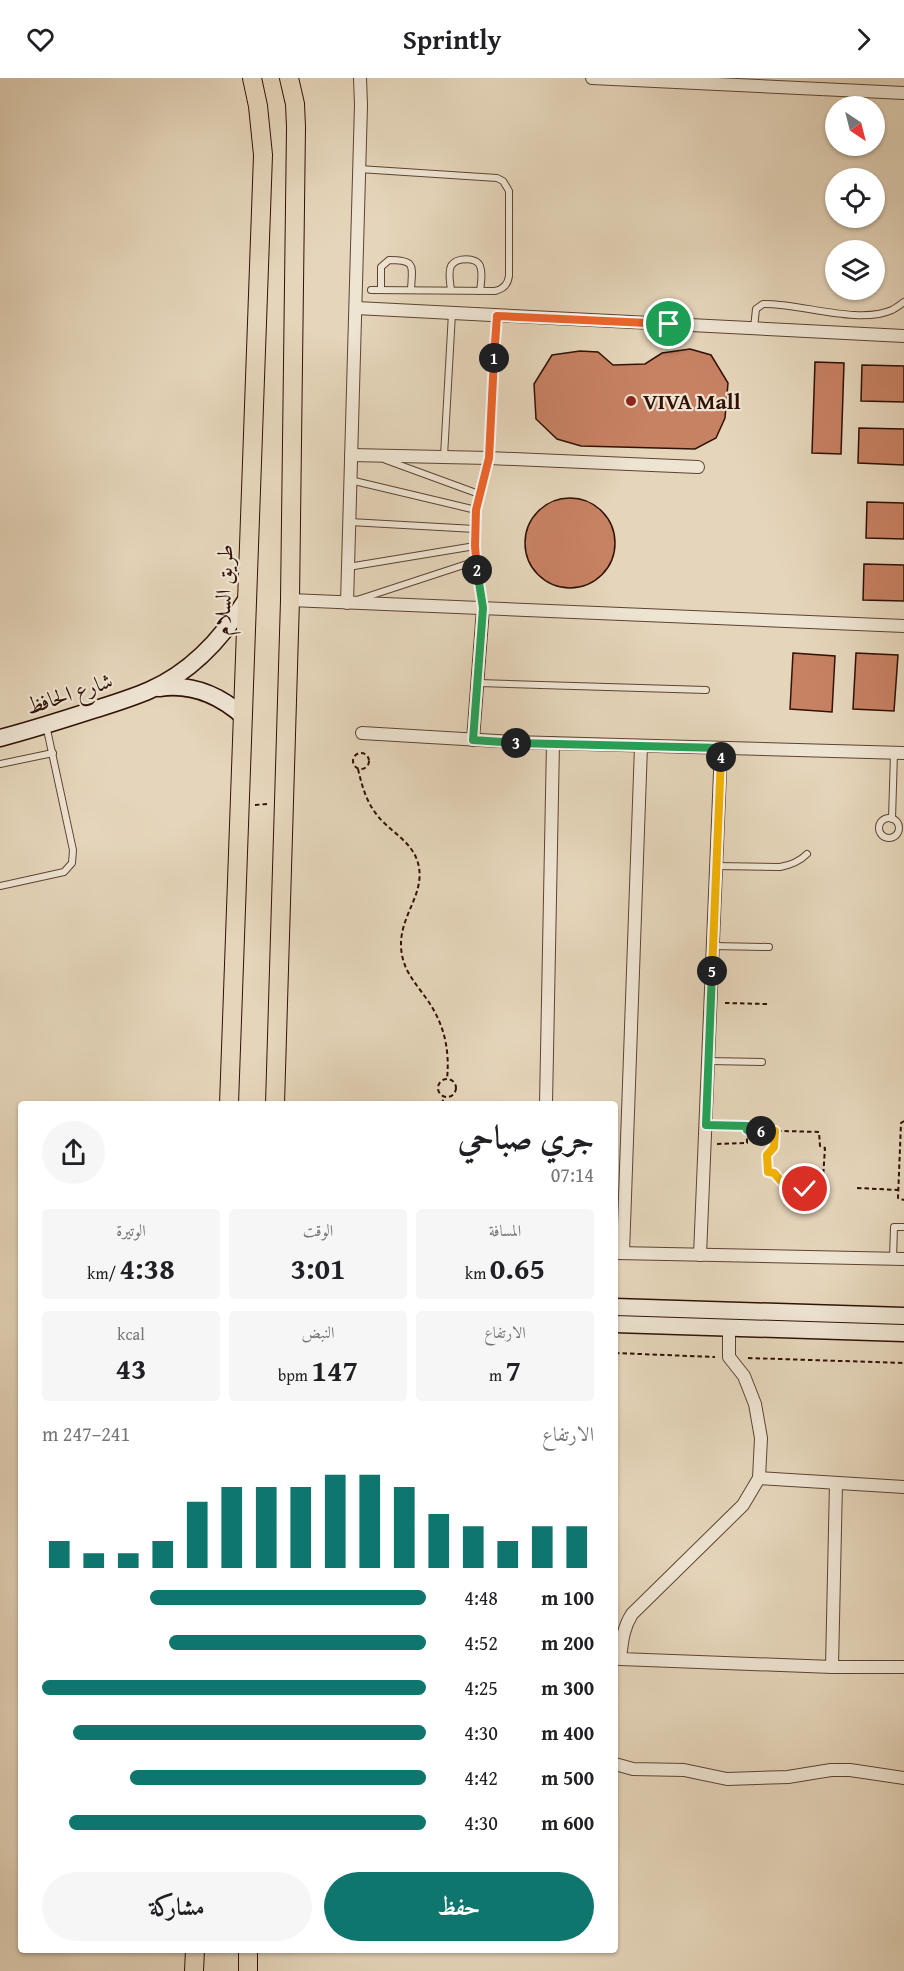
<!DOCTYPE html>
<html lang="ar">
<head>
<meta charset="utf-8">
<style>
  body { margin:0; font-family:"Gentium Book Plus",Amiri,serif; background:#f6f6f6; color:#202124; direction:rtl; height:100vh; display:flex; flex-direction:column; font-size:22px; white-space:nowrap }
  * { box-sizing:border-box; margin:0 }
  p { font-size:20px; color:#757577 }
  .icon { flex:none; width:33px; height:33px; fill:none; stroke:currentColor; stroke-width:2; stroke-linecap:round; stroke-linejoin:round }
  .map { position:relative; flex:1; overflow:hidden; direction:ltr }
  .sheet { position:absolute; left:18px; top:1023px; width:600px; height:852px; display:flex; flex-direction:column; background:#fff; border-radius:6px; box-shadow:0 2px 4px #0004; direction:rtl }
  .sheet>* { flex:none }
  .needle { width:39px; rotate:145deg }
  .controls { position:absolute; left:825px; top:18px; display:grid; gap:12px }
  .controls a { display:grid; place-items:center; width:60px; height:60px; border-radius:50%; background:#fff; box-shadow:0 2px 4px #0004; font-size:30px }
  .pin { position:absolute; display:grid; place-items:center; width:51px; height:51px; color:#fff; margin:-26px; border:3px solid #fff; border-radius:50%; box-shadow:0 2px 6px #0007 }
  .km { position:absolute; width:30px; height:30px; margin:-15px; border-radius:50%; background:#222; color:#fff; font-size:16px; line-height:30px; text-align:center }
  .round { display:grid; place-items:center; flex:none; width:63px; height:63px; border-radius:32px; background:#f6f6f6 }
  .head { display:flex; align-items:center; justify-content:space-between; height:102px; padding:0 24px }
  h1 { font-size:33px; font-weight:600; line-height:45px }
  .figures { display:grid; grid-template-columns:repeat(3,1fr); gap:9px; height:102px; padding:6px 24px }
  .figures div { display:grid; align-content:center; border-radius:6px; background:#f6f6f6; text-align:center }
  .figures b { font-size:30px; font-weight:600 }
  .figures small { font-size:16px; font-weight:400 }
  .figures p { font-size:16px }
  .chart { height:168px; padding:12px 24px }
  .chart p { display:flex; justify-content:space-between }
  .chart svg { width:100%; height:108px; margin-top:6px; stroke:#0f766e; stroke-width:6 }
  .primary-button { display:flex; gap:12px; margin-top:auto; padding:12px 24px }
  .primary-button a { flex:1; height:69px; border-radius:36px; background:#0f766e; color:#fff; font-size:24px; font-weight:600; line-height:69px; text-align:center }
  .primary-button a+a { background:#f6f6f6; color:#202124 }
  ul { padding:0 24px; list-style:none; font-size:20px }
  li { display:grid; grid-template-columns:96px 72px 1fr; align-items:center; height:45px }
  li i { height:15px; border-radius:8px; background:#0f766e }
  header { display:flex; justify-content:space-between; align-items:center; height:78px; padding:0 24px; background:#fff; font-size:27px; font-weight:600 }
  .map>svg:first-child { display:block }
  .building { fill:#c78163; stroke:#311206; stroke-width:1.5 }
  .lines { fill:none; stroke-linecap:round; stroke-linejoin:round }
  .lane-casing { stroke:#5e4333; stroke-width:8 }
  .street-casing { stroke:#5e4333; stroke-width:14 }
  .secondary-casing { stroke:#311206; stroke-width:19 }
  .primary-casing { stroke:#311206; stroke-width:20 }
  .path { stroke:#311206; stroke-width:2; stroke-dasharray:4.5 3; stroke-linecap:butt }
  .lane { stroke:#eee4d2; stroke-width:6 }
  .street { stroke:#eee4d2; stroke-width:12 }
  .secondary { stroke:#eee4d2; stroke-width:16 }
  .primary { stroke:#e5d5ba; stroke-width:18 }
  .split-1-casing { stroke:#fff; stroke-width:12 }
  .split-2-casing { stroke:#fff; stroke-width:12 }
  .split-3-casing { stroke:#fff; stroke-width:12 }
  .split-4-casing { stroke:#fff; stroke-width:12 }
  .split-5-casing { stroke:#fff; stroke-width:12 }
  .split-6-casing { stroke:#fff; stroke-width:12 }
  .split-7-casing { stroke:#fff; stroke-width:12 }
  .split-1 { stroke:#f0652b; stroke-width:8 }
  .split-2 { stroke:#f0652b; stroke-width:8 }
  .split-3 { stroke:#22a559; stroke-width:8 }
  .split-4 { stroke:#22a559; stroke-width:8 }
  .split-5 { stroke:#f5b400; stroke-width:8 }
  .split-6 { stroke:#22a559; stroke-width:8 }
  .split-7 { stroke:#f5b400; stroke-width:8 }
  .poi-dot { fill:#8f2418; stroke:#eee4d2; stroke-width:2 }
  .labels { text-anchor:middle; dominant-baseline:central; stroke-width:4.5; stroke-linejoin:round; paint-order:stroke }
  .poi-label { font-size:22px; font-weight:bold; fill:#311206; stroke:#eee4d2; text-anchor:start }
  .street-label { font-size:22px; fill:#311206; stroke:#eee4d2 }
</style>
</head>
<body>
<header><svg class="icon" aria-label="forward" viewBox="0 0 24 24"><path d="M9 5l7 7-7 7"/></svg>Sprintly<svg class="icon" aria-label="heart" viewBox="0 0 24 24"><path d="M12 20l-8-8c-3-5 5-10 8-4 3-6 11-1 8 4z"/></svg></header>
<div class="map">
<svg width="904" height="1893" viewBox="0 0 904 1893">
  <rect width="100%" height="100%" fill="#e5d5ba"/>
  <filter id="stains"><feTurbulence type="fractalNoise" baseFrequency=".00333" numOctaves="4"/><feColorMatrix values="0 0 0 0 .2 0 0 0 0 .09 0 0 0 0 .02 0 0 0 .5 -.17"/></filter>
  <radialGradient id="worn" r=".72"><stop offset=".6" stop-color="#630" stop-opacity="0"/><stop offset="1" stop-color="#630" stop-opacity=".3"/></radialGradient>
  <g class="building">
    <polygon points="690,271 711,277 728,305 725,340 716,360 695,371 581,368 557,361 536,341 534,306 552,277 580,273 598,274 613,287 645,286 662,275"/>
    <polygon points="815,284 844,285 841,376 812,375"/>
    <polygon points="862,287 904,288 904,324 861,323"/>
    <polygon points="859,350 904,351 904,387 858,385"/>
    <circle cx="570" cy="465" r="45"/>
    <polygon points="867,424 904,425 904,461 866,460"/>
    <polygon points="864,486 904,487 904,523 863,522"/>
    <polygon points="793,575 835,578 832,634 790,631"/>
    <polygon points="856,575 898,577 894,633 853,631"/>
  </g>
  <g class="lines">
    <g class="lane-casing">
      <g id="lane">
        <path d="M359 91 497 100 503 103 509 113V198C508 206 504 211 495 213L371 212"/>
        <path d="M381 212V189L389 182C417 182 412 188 411 212"/>
        <path d="M451 212C450 205 448 194 451 188 456 179 477 179 480 188 483 195 481 206 480 213"/>
        <path d="M754 250 756 231 763 226C800 225 858 247 892 232 896 230 900 227 904 224"/>
        <polyline points="444,378 452,235"/>
        <polyline points="386,382 479,416"/>
        <polyline points="350,402 476,432"/>
        <polyline points="350,444 475,451"/>
        <polyline points="348,489 475,468"/>
        <polyline points="357,522 476,483"/>
        <polyline points="483,530 476,483 475,451 479,416 489,380 497,238"/>
        <polyline points="479,605 706,612"/>
        <polyline points="0,686 53,675"/>
        <circle cx="889" cy="750" r="10"/>
        <polyline points="892,741 894,675"/>
        <path d="M716 788 780 789C791 787 799 784 807 776"/>
        <polyline points="0,808 64,794 72,785 73,772 46,647"/>
        <polyline points="713,868 769,869"/>
        <polyline points="709,983 762,984"/>
        <polyline points="893,1181 894,1149 904,1149"/>
      </g>
    </g>
    <g class="street-casing">
      <g id="street">
        <polyline points="592,0 904,15"/>
        <polyline points="356,230 904,258"/>
        <polyline points="351,377 489,380 698,389"/>
        <polyline points="290,522 904,548"/>
        <polyline points="347,525 361,27 360,0"/>
        <polyline points="362,655 513,664 904,675"/>
        <polyline points="473,662 483,530"/>
        <polyline points="546,1026 553,665"/>
        <polyline points="617,1175 904,1181"/>
        <polyline points="623,1175 641,668"/>
        <polyline points="700,1177 721,670"/>
        <path d="M729 1249V1279L744 1298 755 1326 761 1360 759 1400 743 1427 632 1536C623 1550 622 1564 620 1581L832 1589H904"/>
        <polyline points="759,1400 904,1409"/>
        <polyline points="832,1589 836,1405"/>
        <polyline points="615,1686 633,1691 684,1692 727,1701 788,1699 831,1692 850,1692 904,1700"/>
      </g>
    </g>
    <g class="secondary-casing">
      <g id="secondary">
        <path d="M159 610C191 605 219 617 243 638"/>
        <path d="M0 660C31 652 62 642 93 632 112 626 132 620 150 612 191 594 223 559 246 522"/>
        <polyline points="615,1229 904,1238"/>
        <polyline points="615,1246 904,1255"/>
      </g>
    </g>
    <g class="primary-casing">
      <g id="primary">
        <polyline points="229,1026 263,77 258,28 252,0"/>
        <polyline points="275,1026 290,522 296,49 295,26 289,0"/>
        <polyline points="194,1893 195,1872"/>
        <polyline points="248,1893 248,1872"/>
      </g>
    </g>
    <g class="path">
      <circle cx="361" cy="683" r="8"/>
      <path d="M358 691C362 708 366 723 377 737 390 754 412 763 418 785 427 818 395 840 402 877 405 894 416 906 426 920 444 945 450 971 447 1001"/>
      <polyline points="255,727 267,726"/>
      <polyline points="725,925 767,926"/>
      <circle cx="447" cy="1010" r="9"/>
      <polyline points="442,1026 444,1018"/>
      <polyline points="904,1043 901,1045 898,1120 904,1122"/>
      <polyline points="747,1052 819,1054 820,1068 825,1070 823,1100 804,1111 789,1111 774,1095 768,1094 767,1077 774,1069 775,1053"/>
      <polyline points="717,1066 747,1065 747,1048 720,1047"/>
      <polyline points="857,1110 898,1112"/>
      <polyline points="615,1275 715,1279"/>
      <polyline points="748,1280 904,1285"/>
    </g>
    <use href="#lane" class="lane"/>
    <use href="#street" class="street"/>
    <use href="#secondary" class="secondary"/>
    <use href="#primary" class="primary"/>
  </g>
  <g class="lines">
    <g class="split-1-casing">
      <polyline id="split-1" points="494,280 497,238 669,246"/>
    </g>
    <g class="split-2-casing">
      <polyline id="split-2" points="477,492 475,468 476,432 489,380 494,280"/>
    </g>
    <g class="split-3-casing">
      <polyline id="split-3" points="477,492 483,530 473,662 516,665"/>
    </g>
    <g class="split-4-casing">
      <polyline id="split-4" points="516,665 721,670 721,679"/>
    </g>
    <g class="split-5-casing">
      <polyline id="split-5" points="712,893 721,679"/>
    </g>
    <g class="split-6-casing">
      <polyline id="split-6" points="712,893 706,1047 747,1048 747,1052 761,1053"/>
    </g>
    <g class="split-7-casing">
      <polyline id="split-7" points="761,1053 775,1053 774,1069 767,1077 768,1094 774,1095 788,1111 805,1111"/>
    </g>
    <use href="#split-1" class="split-1"/>
    <use href="#split-2" class="split-2"/>
    <use href="#split-3" class="split-3"/>
    <use href="#split-4" class="split-4"/>
    <use href="#split-5" class="split-5"/>
    <use href="#split-6" class="split-6"/>
    <use href="#split-7" class="split-7"/>
  </g>
  <circle class="poi-dot" cx="631" cy="323" r="6"/>
  <g class="labels">
    <g class="poi-label">
      <text x="643" y="323">VIVA Mall</text>
    </g>
    <g class="street-label">
      <text transform="translate(223 512) rotate(-88)">طريق السلام</text>
      <text transform="translate(69 615) rotate(-18)">شارع الحافظ</text>
    </g>
  </g>
  <rect width="100%" height="100%" filter="url(#stains)"/>
  <rect width="100%" height="100%" fill="url(#worn)"/>
</svg>
<div class="controls">
<a><svg class="needle" viewBox="-14 -14 28 28"><path d="M0-13l5 13h-10z" fill="#e53935"/><path d="M0 13l5-13h-10z" fill="#757577"/></svg></a>
<a><svg class="icon" aria-label="locate" viewBox="0 0 24 24"><circle cx="12" cy="12" r="6"/><path d="M12 2v4M12 18v4M2 12h4M18 12h4"/></svg></a>
<a><svg class="icon" aria-label="layers" viewBox="0 0 24 24"><path d="M12 4l9 5-9 5-9-5zM3 14l9 5 9-5"/></svg></a>
</div>
<div class="pin" style="left:669px;top:246px;background:#1e9e55"><svg class="icon" aria-label="arrive" viewBox="0 0 24 24"><path d="M6 21V4h12l-3 4 3 4H6"/></svg></div>
<div class="pin" style="left:805px;top:1111px;background:#d93025"><svg class="icon" aria-label="check" viewBox="0 0 24 24"><path d="M5 12l5 5 9-10"/></svg></div>
<b class="km" style="left:494px;top:280px">1</b>
<b class="km" style="left:477px;top:492px">2</b>
<b class="km" style="left:516px;top:665px">3</b>
<b class="km" style="left:721px;top:679px">4</b>
<b class="km" style="left:712px;top:893px">5</b>
<b class="km" style="left:761px;top:1053px">6</b>
<section class="sheet">
<div class="head"><div><h1>جري صباحي</h1><p>07:14</p></div><a class="round"><svg class="icon" aria-label="share" viewBox="0 0 24 24"><path d="M12 15V3M7 8l5-5 5 5M5 13v7h14v-7"/></svg></a></div>
<div class="figures">
<div><p>المسافة</p><b>0.65<small> km</small></b></div>
<div><p>الوقت</p><b>3:01</b></div>
<div><p>الوتيرة</p><b>4:38<small> /km</small></b></div>
</div>
<div class="figures">
<div><p>الارتفاع</p><b>7<small> m</small></b></div>
<div><p>النبض</p><b>147<small> bpm</small></b></div>
<div><p>kcal</p><b>43</b></div>
</div>
<div class="chart"><p><span>الارتفاع</span>241–247 m</p>
<svg viewBox="0 0 160 44" preserveAspectRatio="none"><path d="M5 44V33M15 44V38M25 44V38M35 44V33M45 44V17M55 44V11M65 44V11M75 44V11M85 44V6M95 44V6M105 44V11M115 44V22M125 44V27M135 44V33M145 44V27M155 44V27"/></svg>
</div>
<ul>
<li><b>100 m</b>4:48<i style="width:72%"></i></li>
<li><b>200 m</b>4:52<i style="width:67%"></i></li>
<li><b>300 m</b>4:25<i style="width:100%"></i></li>
<li><b>400 m</b>4:30<i style="width:92%"></i></li>
<li><b>500 m</b>4:42<i style="width:77%"></i></li>
<li><b>600 m</b>4:30<i style="width:93%"></i></li>
</ul>
<div class="primary-button"><a>حفظ</a><a>مشاركة</a></div>
</section>
</div>
</body>
</html>
